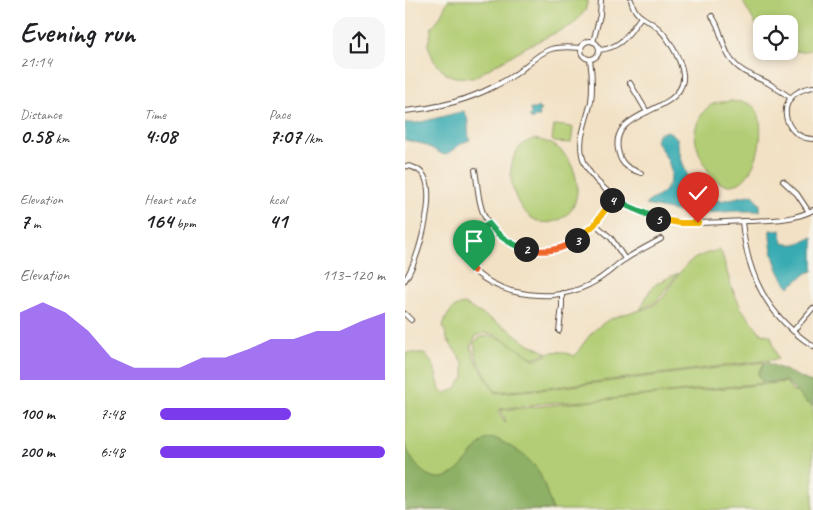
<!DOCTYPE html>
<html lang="en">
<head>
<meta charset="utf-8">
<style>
  body { margin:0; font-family:Caveat,sans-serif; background:#f6f6f6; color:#202124; height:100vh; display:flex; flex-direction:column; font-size:19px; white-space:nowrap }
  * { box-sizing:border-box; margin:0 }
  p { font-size:16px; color:#757577 }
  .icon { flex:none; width:28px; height:28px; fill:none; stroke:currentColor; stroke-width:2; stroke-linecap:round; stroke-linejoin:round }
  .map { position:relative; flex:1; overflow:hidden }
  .details { display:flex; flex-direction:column; background:#fff; width:405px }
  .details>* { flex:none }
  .fabs { position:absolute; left:348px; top:15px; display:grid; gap:10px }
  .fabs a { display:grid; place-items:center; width:45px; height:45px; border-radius:10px; background:#fff; box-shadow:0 2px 8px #0003; font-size:25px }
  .pin { position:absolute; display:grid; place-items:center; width:42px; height:42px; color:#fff; margin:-51px -21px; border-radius:50% 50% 50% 0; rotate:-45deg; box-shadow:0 0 5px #0007 }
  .pin .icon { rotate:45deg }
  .km { position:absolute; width:25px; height:25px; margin:-12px; border-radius:50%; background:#222; color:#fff; font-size:14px; line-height:25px; text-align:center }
  .round { display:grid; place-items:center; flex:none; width:52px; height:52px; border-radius:15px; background:#f6f6f6 }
  .summary { display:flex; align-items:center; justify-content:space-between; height:85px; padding:0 20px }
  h1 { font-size:28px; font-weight:700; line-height:38px }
  .stats { display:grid; grid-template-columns:repeat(3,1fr); gap:8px; height:85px; padding:5px 20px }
  .stats div { display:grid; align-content:center }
  .stats b { font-size:21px; font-weight:700 }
  .stats small { font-size:14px; font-weight:400 }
  .stats p { font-size:14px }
  .chart { height:140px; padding:10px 20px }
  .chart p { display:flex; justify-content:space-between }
  .chart svg { width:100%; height:90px; margin-top:5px; fill:#7c3aed; opacity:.7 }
  ul { padding:0 20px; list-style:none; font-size:16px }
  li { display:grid; grid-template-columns:80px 60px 1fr; align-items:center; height:38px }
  li i { height:12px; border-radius:6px; background:#7c3aed }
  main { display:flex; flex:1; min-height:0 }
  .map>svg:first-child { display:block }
  .green { fill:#b2cd74; stroke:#767c49 }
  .forest { fill:#8db066; stroke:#646d42 }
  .water { fill:#39abb2; stroke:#3a6a68 }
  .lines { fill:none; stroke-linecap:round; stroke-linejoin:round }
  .street-casing { stroke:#564537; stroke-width:6 }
  .street { stroke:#fff; stroke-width:4 }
  .split-1-casing { stroke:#fff; stroke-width:10 }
  .split-2-casing { stroke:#fff; stroke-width:10 }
  .split-3-casing { stroke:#fff; stroke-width:10 }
  .split-4-casing { stroke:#fff; stroke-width:10 }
  .split-5-casing { stroke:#fff; stroke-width:10 }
  .split-6-casing { stroke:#fff; stroke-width:10 }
  .split-1 { stroke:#f0652b; stroke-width:6 }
  .split-2 { stroke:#22a559; stroke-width:6 }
  .split-3 { stroke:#f0652b; stroke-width:6 }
  .split-4 { stroke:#f5b400; stroke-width:6 }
  .split-5 { stroke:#22a559; stroke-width:6 }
  .split-6 { stroke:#f5b400; stroke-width:6 }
</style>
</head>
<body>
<main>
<section class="details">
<div class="summary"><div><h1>Evening run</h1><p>21:14</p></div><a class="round"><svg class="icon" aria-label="share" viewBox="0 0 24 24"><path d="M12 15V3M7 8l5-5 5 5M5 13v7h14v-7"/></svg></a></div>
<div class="stats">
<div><p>Distance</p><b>0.58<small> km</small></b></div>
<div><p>Time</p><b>4:08</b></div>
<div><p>Pace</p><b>7:07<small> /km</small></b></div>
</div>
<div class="stats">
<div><p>Elevation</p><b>7<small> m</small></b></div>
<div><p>Heart rate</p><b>164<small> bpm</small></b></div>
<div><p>kcal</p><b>41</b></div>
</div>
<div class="chart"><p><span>Elevation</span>113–120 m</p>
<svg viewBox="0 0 160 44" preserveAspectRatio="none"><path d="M0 44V11L10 6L20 11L30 20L40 33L50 38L60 38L70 38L80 33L90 33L100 29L110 24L120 24L130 20L140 20L150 15L160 11V44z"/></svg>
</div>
<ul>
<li><b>100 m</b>7:48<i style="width:58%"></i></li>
<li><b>200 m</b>6:48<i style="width:100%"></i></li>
</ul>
</section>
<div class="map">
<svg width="408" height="510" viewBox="0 0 408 510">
  <rect width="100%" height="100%" fill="#f7f3e8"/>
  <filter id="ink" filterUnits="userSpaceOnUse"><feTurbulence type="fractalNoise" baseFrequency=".02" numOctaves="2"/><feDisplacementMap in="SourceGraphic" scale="10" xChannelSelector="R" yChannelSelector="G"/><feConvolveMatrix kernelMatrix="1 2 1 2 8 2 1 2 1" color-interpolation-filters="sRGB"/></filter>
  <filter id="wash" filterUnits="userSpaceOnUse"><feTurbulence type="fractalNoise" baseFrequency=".0096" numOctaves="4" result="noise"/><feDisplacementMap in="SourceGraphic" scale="20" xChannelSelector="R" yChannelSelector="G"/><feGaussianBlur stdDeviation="1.12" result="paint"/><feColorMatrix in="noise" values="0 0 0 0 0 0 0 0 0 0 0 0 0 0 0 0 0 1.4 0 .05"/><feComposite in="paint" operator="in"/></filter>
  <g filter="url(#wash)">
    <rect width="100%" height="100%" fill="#f2e1c5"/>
    <g class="green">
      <polygon points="43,0 183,0 180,11 167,25 121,47 68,78 50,77 41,74 29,61 23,45 27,27 35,17"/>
      <polygon points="337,0 408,0 408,49 398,52 384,50 384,24 356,24 356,31 350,23"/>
      <path d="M325 101C334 102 344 101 350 108 363 121 353 185 326 185 321 185 316 184 312 181 301 172 290 148 290 134 290 123 299 107 310 103 314 102 320 102 325 101Z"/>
      <polygon points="151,125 167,127 168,129 166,143 149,142 147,140 149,126"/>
      <path d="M129 139C136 140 144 142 150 146 170 159 179 190 166 210 162 216 155 221 147 222 108 230 87 150 129 139Z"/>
      <path d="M314 250 317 254 326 286 336 308 355 332 366 336 373 359 142 388 90 392 71 357 69 343C82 324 115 348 128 359 136 359 141 354 148 352 156 350 163 354 170 356 179 342 191 324 208 318 223 311 236 313 252 303 258 299 262 292 266 285 282 262 286 257 314 250Z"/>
      <polygon points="273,273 252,301 235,310 245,290 251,284"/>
      <path d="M59 304 105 330 120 342 143 353 128 358 91 335 79 333 71 336 66 346 69 357 90 393 142 389 360 362 353 373 358 383 186 401 141 403 95 409 94 411 100 423 101 422 96 410 381 382 388 392 408 391V510H0V353H19L29 366 35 390 39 394 50 389 59 378V364L42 339 38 325C43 314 46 306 59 304Z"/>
    </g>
    <g class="forest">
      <polygon points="361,362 408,383 408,406 400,402 381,381 358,383 353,373"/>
      <path d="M90 438C106 446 125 457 134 472 140 484 143 498 148 510H0V444C8 467 29 492 54 469 63 460 70 449 80 440Z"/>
    </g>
    <g class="water">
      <polygon points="132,107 136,110 134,112 135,117 130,117 127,120 124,117 126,114 125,109 130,109"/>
      <path d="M59 111C66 121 61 130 65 140 54 143 49 151 39 155L18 144 0 140V123H12Z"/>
      <path d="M262 131 268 134 272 138 276 158 283 177 298 194 315 201 348 194 355 205V211H333L285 214 240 205C244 200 251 198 256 194 276 176 262 159 251 141L253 134Z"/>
      <path d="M365 230H375L378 243C388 247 399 241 408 237V271L402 273 384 287C372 275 364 247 365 230Z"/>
    </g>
  </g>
  <g filter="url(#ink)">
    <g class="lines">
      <g class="street-casing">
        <g id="street">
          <path d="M226 0C231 20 242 17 254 29 264 38 280 66 278 80 273 116 201 108 214 154 217 166 225 169 236 173"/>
          <path d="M307 16C317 29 316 45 325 58 334 72 349 76 363 83 371 88 379 93 386 98"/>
          <circle cx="185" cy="50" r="9"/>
          <polyline points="188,42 195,15 196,0"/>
          <path d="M194 50C217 48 223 34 236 17"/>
          <path d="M185 59C187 73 188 87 186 101 182 122 170 142 180 164 186 177 199 189 210 197 255 229 290 223 341 221 364 220 388 221 408 210"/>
          <polyline points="225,83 242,112"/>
          <path d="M408 87C403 88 398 89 393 92 370 105 382 139 408 139"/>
          <path d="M0 111C31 108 61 101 88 87 96 83 105 78 112 73 123 65 133 53 146 49 156 46 166 47 176 48"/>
          <path d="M0 166C9 166 18 171 21 180 29 204 13 260 0 280"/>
          <path d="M70 170C73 186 73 205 81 219 100 253 150 261 179 236 191 225 200 210 210 197"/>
          <polyline points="378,181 392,194 404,212"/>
          <path d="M337 221C342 275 362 316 408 346"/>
          <path d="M85 224C77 228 68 233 63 240 46 265 87 285 106 291 119 294 134 296 148 295 166 293 186 286 201 274 207 270 212 264 219 260 231 252 243 246 256 239"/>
          <polyline points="190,224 206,238 220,259"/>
          <polyline points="0,314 6,320"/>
          <polyline points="154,331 157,306 157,293"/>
          <polyline points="388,331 408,308"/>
        </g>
      </g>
      <use href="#street" class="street"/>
    </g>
  </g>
  <g class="lines" filter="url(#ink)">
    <g class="split-1-casing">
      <path id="split-1" d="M69 271C52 253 60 240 78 228"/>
    </g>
    <g class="split-2-casing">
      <path id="split-2" d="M78 228 84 224C93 236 107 245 121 249"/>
    </g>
    <g class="split-3-casing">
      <path id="split-3" d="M121 249C139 253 157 250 172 240"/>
    </g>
    <g class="split-4-casing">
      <polyline id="split-4" points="172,240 190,224 207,200"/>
    </g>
    <g class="split-5-casing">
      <polyline id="split-5" points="207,200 210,197 223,206 253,219"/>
    </g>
    <g class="split-6-casing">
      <polyline id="split-6" points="253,219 275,223 293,223"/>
    </g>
    <use href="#split-1" class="split-1"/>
    <use href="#split-2" class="split-2"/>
    <use href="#split-3" class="split-3"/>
    <use href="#split-4" class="split-4"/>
    <use href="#split-5" class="split-5"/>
    <use href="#split-6" class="split-6"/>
  </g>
</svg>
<div class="fabs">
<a><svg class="icon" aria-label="locate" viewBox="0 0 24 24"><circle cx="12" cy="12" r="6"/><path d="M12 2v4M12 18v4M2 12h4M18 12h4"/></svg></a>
</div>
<div class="pin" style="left:69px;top:271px;background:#1e9e55"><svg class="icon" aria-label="arrive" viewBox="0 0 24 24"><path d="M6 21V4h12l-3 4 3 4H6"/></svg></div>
<div class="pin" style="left:293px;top:223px;background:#d93025"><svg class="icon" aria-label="check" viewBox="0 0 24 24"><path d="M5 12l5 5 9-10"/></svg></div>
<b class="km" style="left:121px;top:249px">2</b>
<b class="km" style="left:172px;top:240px">3</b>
<b class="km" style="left:207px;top:200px">4</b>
<b class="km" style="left:253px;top:219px">5</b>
</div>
</main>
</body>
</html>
